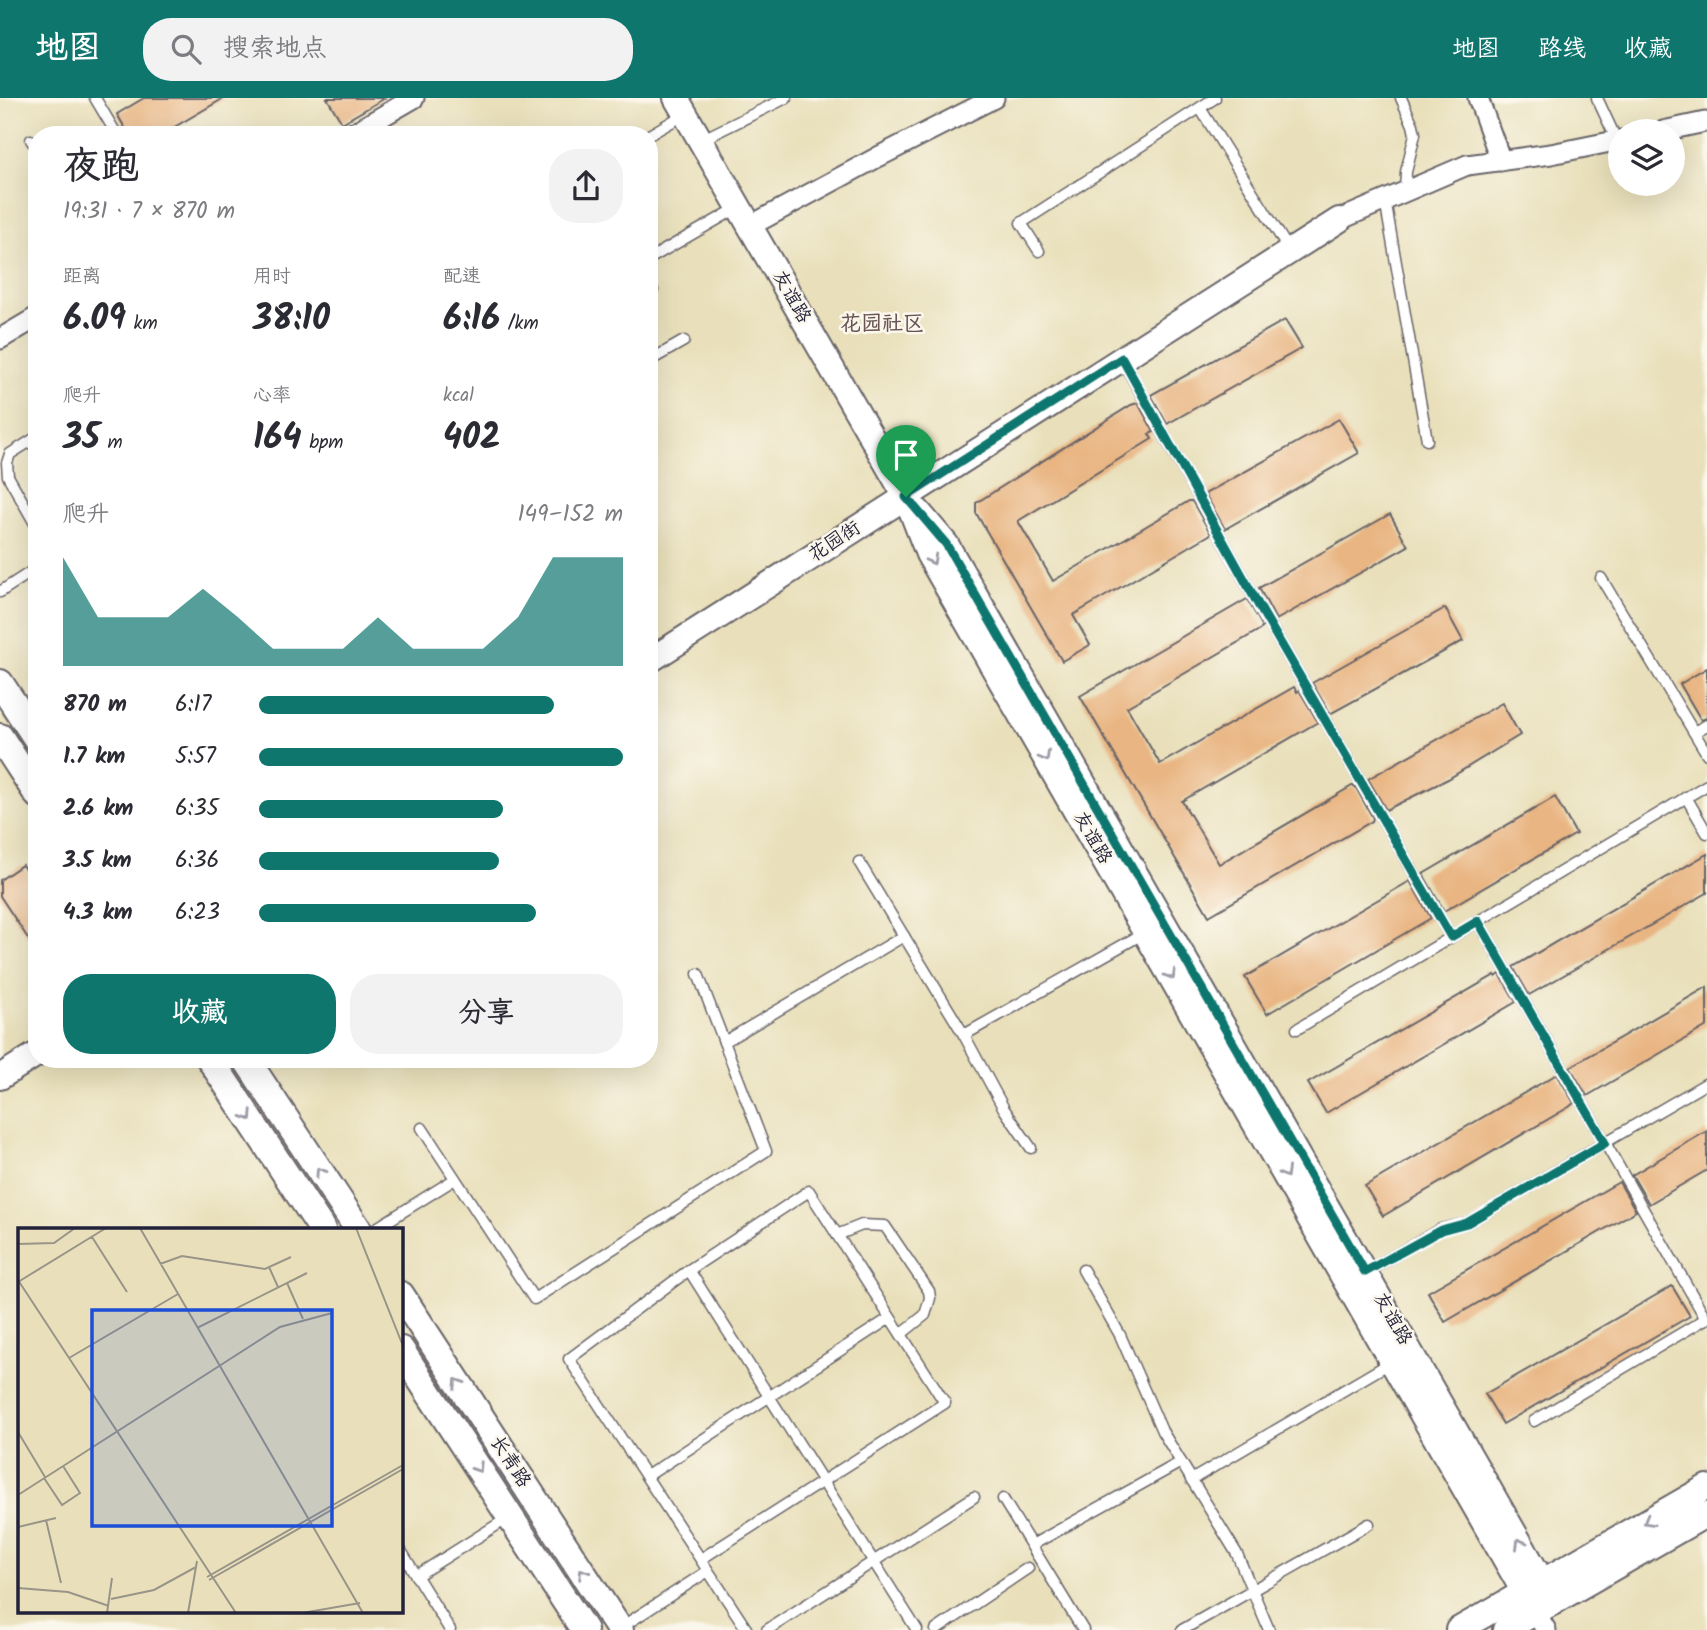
<!DOCTYPE html>
<html lang="zh">
<head>
<meta charset="utf-8">
<style>
  body { margin:0; font-family:Kalam,"LXGW WenKai TC",sans-serif; background:#f2f2f3; color:#2b2b33; height:100vh; display:flex; flex-direction:column; font-size:26px; white-space:nowrap }
  * { box-sizing:border-box; margin:0 }
  p { font-size:23px; color:#7c7c81 }
  .icon { flex:none; width:38px; height:38px; fill:none; stroke:currentColor; stroke-width:2; stroke-linecap:round; stroke-linejoin:round }
  .map { position:relative; flex:1; overflow:hidden }
  .side { position:absolute; left:28px; top:28px; width:630px; height:942px; display:flex; flex-direction:column; background:#fff; border-radius:28px; box-shadow:0 7px 28px #0002 }
  .side>* { flex:none }
  .buttons { position:absolute; left:1608px; top:21px; display:grid; gap:14px }
  .buttons a { display:grid; place-items:center; width:77px; height:77px; border-radius:50%; background:#fff; box-shadow:0 7px 28px #0002; font-size:35px }
  .pin { position:absolute; display:grid; place-items:center; width:60px; height:60px; color:#fff; margin:-72px -30px; border-radius:50% 50% 50% 0; rotate:-45deg; box-shadow:0 0 7px #0007 }
  .pin .icon { rotate:45deg }
  .round { display:grid; place-items:center; flex:none; width:74px; height:74px; border-radius:28px; background:#f2f2f3 }
  .head { display:flex; align-items:center; justify-content:space-between; height:119px; padding:0 35px }
  h1 { font-size:38px; font-weight:800; line-height:52px }
  .figures { display:grid; grid-template-columns:repeat(3,1fr); gap:10px; height:119px; padding:7px 35px }
  .figures div { display:grid; align-content:center }
  .figures b { font-size:35px; font-weight:800 }
  .figures small { font-size:19px; font-weight:400 }
  .figures p { font-size:19px }
  .chart { height:196px; padding:14px 35px }
  .chart p { display:flex; justify-content:space-between }
  .chart svg { width:100%; height:126px; margin-top:7px; fill:#0f766e; opacity:.7 }
  .action { display:flex; gap:14px; margin-top:auto; padding:14px 35px }
  .action a { flex:1; height:80px; border-radius:28px; background:#0f766e; color:#fff; font-size:28px; font-weight:800; line-height:80px; text-align:center }
  .action a+a { background:#f2f2f3; color:#2b2b33 }
  ul { padding:0 35px; list-style:none; font-size:23px }
  li { display:grid; grid-template-columns:112px 84px 1fr; align-items:center; height:52px }
  li i { height:18px; border-radius:9px; background:#0f766e }
  header { display:flex; align-items:center; gap:42px; box-sizing:border-box; height:98px; padding:0 35px; background:#0f766e; color:#fff }
  header strong { font-size:33px }
  nav { display:flex; gap:38px; margin-inline-start:auto; font-size:24px }
  .search { width:490px; height:63px; background:#f2f2f3; display:flex; align-items:center; gap:18px; box-sizing:border-box; padding:0 24px; border-radius:28px; color:#7c7c81; font-size:26px }
  .map>svg:first-child { display:block }
  .building { fill:#e9b582 }
  .lines { fill:none; stroke-linecap:round; stroke-linejoin:round }
  .service-casing { stroke:#686468; stroke-width:13 }
  .minor-casing { stroke:#686468; stroke-width:23 }
  .tertiary-casing { stroke:#686468; stroke-width:28 }
  .secondary-casing { stroke:#686468; stroke-width:30 }
  .service { stroke:#fff; stroke-width:10 }
  .minor { stroke:#fff; stroke-width:19 }
  .tertiary { stroke:#fff; stroke-width:24 }
  .secondary { stroke:#fff; stroke-width:26 }
  .oneway { stroke:#9c9ca7 }
  .route-casing { stroke:#fff; stroke-width:14 }
  .route { stroke:#0f766e; stroke-width:9 }
  .labels { text-anchor:middle; dominant-baseline:central; stroke-width:5; stroke-linejoin:round; paint-order:stroke }
  .street-label { font-size:19px; fill:#22223b; stroke:#fbf7ec }
  .neighbourhood-label { font-size:21px; font-weight:bold; fill:#685554; stroke:#fbf7ec }
  .inset-road { fill:none; stroke:#999488; stroke-width:2 }
  .view { fill:#1d4ed8; fill-opacity:0.15; stroke:#1d4ed8; stroke-width:3.5 }
  .inset-edge { fill:none; stroke:#22223b; stroke-width:3.5 }
</style>
</head>
<body>
<header>
<strong>地图</strong>
<div class="search"><svg class="icon" aria-label="search" viewBox="0 0 24 24"><circle cx="10" cy="10" r="6"/><path d="M15 15l6 6"/></svg>搜索地点</div>
<nav><a>地图</a><a>路线</a><a>收藏</a></nav>
</header>
<div class="map">
<svg width="1707" height="1532" viewBox="0 0 1707 1532">
  <rect width="100%" height="100%" fill="#fbf7ec"/>
  <filter id="ink" filterUnits="userSpaceOnUse"><feTurbulence type="fractalNoise" baseFrequency=".0143" numOctaves="2"/><feDisplacementMap in="SourceGraphic" scale="14" xChannelSelector="R" yChannelSelector="G"/><feConvolveMatrix kernelMatrix="1 2 1 2 8 2 1 2 1" color-interpolation-filters="sRGB"/></filter>
  <filter id="wash" filterUnits="userSpaceOnUse"><feTurbulence type="fractalNoise" baseFrequency=".00686" numOctaves="4" result="noise"/><feDisplacementMap in="SourceGraphic" scale="28" xChannelSelector="R" yChannelSelector="G"/><feGaussianBlur stdDeviation="1.57" result="paint"/><feColorMatrix in="noise" values="0 0 0 0 0 0 0 0 0 0 0 0 0 0 0 0 0 1.4 0 .05"/><feComposite in="paint" operator="in"/></filter>
  <g filter="url(#wash)">
    <rect width="100%" height="100%" fill="#e9e0bb"/>
    <g id="blocks">
      <g class="building">
        <polygon points="144,0 224,0 171,31 175,37 129,37 117,16"/>
        <polygon points="327,0 385,0 342,25"/>
        <polygon points="1285,222 1302,250 1167,326 1151,297"/>
        <polygon points="1138,305 1154,334 1149,336 1152,341 1018,423 1053,483 1189,403 1192,403 1211,436 1073,517 1090,547 1062,563 976,415 976,405 1131,307"/>
        <polygon points="1339,321 1359,355 1225,431 1205,396"/>
        <polygon points="1390,416 1408,448 1276,522 1259,490"/>
        <polygon points="1247,501 1263,529 1261,531 1127,609 1160,666 1294,589 1297,594 1299,592 1318,624 1182,703 1219,766 1352,688 1355,688 1373,720 1372,723 1209,818 1080,598"/>
        <polygon points="1445,510 1463,543 1330,616 1312,585"/>
        <polygon points="1707,570 1707,620 1701,622 1680,586"/>
        <polygon points="1502,605 1520,637 1448,681 1386,712 1368,681"/>
        <polygon points="1555,699 1576,736 1444,813 1423,776"/>
        <polygon points="1707,756 1707,795 1529,897 1513,869"/>
        <polygon points="22,767 37,789 37,854 0,798 0,782"/>
        <polygon points="1410,783 1431,820 1267,916 1245,879"/>
        <polygon points="1500,876 1516,904 1326,1015 1308,985 1495,877 1496,879"/>
        <polygon points="1707,889 1707,928 1587,998 1570,969"/>
        <polygon points="1557,976 1574,1005 1569,1009 1383,1118 1365,1088"/>
        <polygon points="1707,1033 1707,1072 1649,1106 1632,1077"/>
        <polygon points="1619,1084 1636,1113 1445,1224 1428,1194"/>
        <polygon points="1672,1188 1690,1218 1503,1326 1485,1296"/>
      </g>
    </g>
  </g>
  <g filter="url(#ink)">
    <use href="#blocks" fill-opacity="0" stroke="#686468" stroke-width="2"/>
    <g class="lines">
      <g class="service-casing">
        <g id="service">
          <polyline points="95,0 117,37"/>
          <polyline points="1401,0 1413,27 1415,36 1406,74 1405,93"/>
          <polyline points="1597,0 1617,43"/>
          <polyline points="1200,10 1289,152"/>
          <polyline points="649,37 685,16"/>
          <polyline points="31,42 37,51"/>
          <polyline points="701,42 786,0"/>
          <polyline points="1385,102 1427,342"/>
          <polyline points="1039,153 1021,125 1215,0"/>
          <polyline points="649,161 739,109"/>
          <polyline points="649,186 653,192 649,194"/>
          <polyline points="1122,261 1259,508 1451,839"/>
          <polyline points="649,263 684,243"/>
          <polyline points="37,339 10,356 7,365 8,378 37,429"/>
          <polyline points="1601,480 1707,656"/>
          <polyline points="0,494 37,470"/>
          <polyline points="1694,634 1707,627"/>
          <polyline points="1686,699 1707,735"/>
          <polyline points="859,764 964,937 1004,1011 1031,1050"/>
          <polyline points="1478,823 1706,1221"/>
          <polyline points="1297,931 1707,687"/>
          <polyline points="964,937 1146,834"/>
          <polyline points="724,944 904,838"/>
          <polyline points="422,1030 534,1201 766,1053 698,876"/>
          <polyline points="375,1131 455,1081"/>
          <polyline points="837,1137 862,1127 885,1128 929,1193 930,1200 925,1217 901,1236"/>
          <polyline points="689,1172 917,1532"/>
          <polyline points="1083,1172 1120,1237 1162,1333 1237,1456 1269,1532"/>
          <polyline points="1366,1174 1441,1131 1467,1125 1707,985"/>
          <polyline points="1534,1323 1707,1220"/>
          <polyline points="647,1378 890,1220"/>
          <polyline points="1191,1382 1390,1265"/>
          <polyline points="1003,1401 1083,1532"/>
          <polyline points="1032,1447 1181,1364"/>
          <polyline points="401,1453 450,1532"/>
          <polyline points="701,1461 945,1305 809,1093 689,1172 569,1261 747,1532"/>
          <polyline points="416,1478 508,1420"/>
          <polyline points="620,1530 708,1473"/>
          <polyline points="767,1532 974,1399"/>
          <polyline points="936,1532 1028,1470"/>
          <polyline points="1182,1532 1369,1426"/>
        </g>
      </g>
      <g class="minor-casing">
        <g id="minor">
          <polyline points="1478,0 1501,63"/>
          <polyline points="1663,33 1705,24"/>
          <polyline points="350,37 414,0"/>
          <polyline points="1339,122 1467,67 1551,56 1620,42"/>
          <polyline points="750,128 878,59 994,0"/>
          <polyline points="0,241 37,219"/>
          <polyline points="1536,1515 1546,1532"/>
        </g>
      </g>
      <g class="tertiary-casing">
        <g id="tertiary">
          <polyline points="676,0 906,399 928,456 1536,1515"/>
          <polyline points="918,413 946,446 1554,1504"/>
          <polyline points="649,563 1339,122"/>
          <polyline points="0,979 37,956"/>
          <polyline points="1458,1532 1707,1389"/>
          <polyline points="1505,1532 1707,1416"/>
        </g>
      </g>
      <g class="secondary-casing">
        <g id="secondary">
          <polyline points="0,585 37,641"/>
          <polyline points="0,639 37,696"/>
          <polyline points="210,961 322,1131"/>
          <polyline points="246,961 358,1131"/>
          <polyline points="401,1197 620,1532"/>
          <polyline points="401,1252 584,1532"/>
        </g>
      </g>
      <use href="#service" class="service"/>
      <use href="#minor" class="minor"/>
      <use href="#tertiary" class="tertiary"/>
      <use href="#secondary" class="secondary"/>
    </g>
    <defs><path id="oneway-chevron" d="M-2-3.5L2.5 0L-2 3.5" fill="none" stroke-width="1.6" stroke-linecap="round" stroke-linejoin="round" transform="scale(1.75)"/></defs>
    <g class="oneway">
      <use href="#oneway-chevron" transform="translate(932 462) rotate(62)"/>
      <use href="#oneway-chevron" transform="translate(1045 659) rotate(60)"/>
      <use href="#oneway-chevron" transform="translate(1171 877) rotate(60)"/>
      <use href="#oneway-chevron" transform="translate(248 1018) rotate(57)"/>
      <use href="#oneway-chevron" transform="translate(320 1074) rotate(-123)"/>
      <use href="#oneway-chevron" transform="translate(1285 1075) rotate(60)"/>
      <use href="#oneway-chevron" transform="translate(458 1285) rotate(-123)"/>
      <use href="#oneway-chevron" transform="translate(478 1370) rotate(57)"/>
      <use href="#oneway-chevron" transform="translate(1648 1423) rotate(150)"/>
      <use href="#oneway-chevron" transform="translate(1520 1445) rotate(-120)"/>
      <use href="#oneway-chevron" transform="translate(583 1475) rotate(-123)"/>
    </g>
  </g>
  <g class="lines" filter="url(#ink)">
    <g class="route-casing">
      <polygon id="route" points="1122,260 1259,508 1451,839 1478,823 1605,1045 1467,1125 1441,1132 1365,1174 946,446 906,399"/>
    </g>
    <use href="#route" class="route"/>
  </g>
  <g class="labels">
    <g class="street-label">
      <text transform="translate(791 199) rotate(60)">友谊路</text>
      <text transform="translate(835 444) rotate(-33)">花园街</text>
      <text transform="translate(1092 740) rotate(60)">友谊路</text>
      <text transform="translate(1392 1221) rotate(60)">友谊路</text>
      <text transform="translate(510 1364) rotate(57)">长青路</text>
    </g>
    <g class="neighbourhood-label">
      <text x="882" y="226">花园社区</text>
    </g>
  </g>
  <g transform="translate(18 1130)">
    <rect width="385" height="385" fill="#e9e0bb"/>
    <path class="inset-road" d="M122 0 345 385M338 0 385 118M74 9 109 64M0 16 36 15 57 0M142 36 164 28 247 41 273 29M251 39 260 59M0 52 218 385M0 54 88 0M269 55 285 91M179 100 289 45M51 130 160 66M0 204 27 249M26 250 44 277 62 265 45 238M0 267 262 99 314 85M28 292 43 355M0 299 38 290M189 349 385 237M191 352 385 241M0 360 50 364 91 378M93 371 136 362 178 339M89 385 94 350M170 385 179 333M284 385 342 375"/>
    <path class="view" d="M74 82H314V298H74Z"/>
    <rect width="385" height="385" class="inset-edge"/>
  </g>
</svg>
<div class="buttons">
<a><svg class="icon" aria-label="layers" viewBox="0 0 24 24"><path d="M12 4l9 5-9 5-9-5zM3 14l9 5 9-5"/></svg></a>
</div>
<div class="pin" style="left:906px;top:399px;background:#1e9e55"><svg class="icon" aria-label="arrive" viewBox="0 0 24 24"><path d="M6 21V4h12l-3 4 3 4H6"/></svg></div>
<section class="side">
<div class="head"><div><h1>夜跑</h1><p>19:31 · 7 × 870 m</p></div><a class="round"><svg class="icon" aria-label="share" viewBox="0 0 24 24"><path d="M12 15V3M7 8l5-5 5 5M5 13v7h14v-7"/></svg></a></div>
<div class="figures">
<div><p>距离</p><b>6.09<small> km</small></b></div>
<div><p>用时</p><b>38:10</b></div>
<div><p>配速</p><b>6:16<small> /km</small></b></div>
</div>
<div class="figures">
<div><p>爬升</p><b>35<small> m</small></b></div>
<div><p>心率</p><b>164<small> bpm</small></b></div>
<div><p>kcal</p><b>402</b></div>
</div>
<div class="chart"><p><span>爬升</span>149–152 m</p>
<svg viewBox="0 0 160 44" preserveAspectRatio="none"><path d="M0 44V6L10 27L20 27L30 27L40 17L50 27L60 38L70 38L80 38L90 27L100 38L110 38L120 38L130 27L140 6L150 6L160 6V44z"/></svg>
</div>
<ul>
<li><b>870 m</b>6:17<i style="width:81%"></i></li>
<li><b>1.7 km</b>5:57<i style="width:100%"></i></li>
<li><b>2.6 km</b>6:35<i style="width:67%"></i></li>
<li><b>3.5 km</b>6:36<i style="width:66%"></i></li>
<li><b>4.3 km</b>6:23<i style="width:76%"></i></li>
</ul>
<div class="action"><a>收藏</a><a>分享</a></div>
</section>
</div>
</body>
</html>
